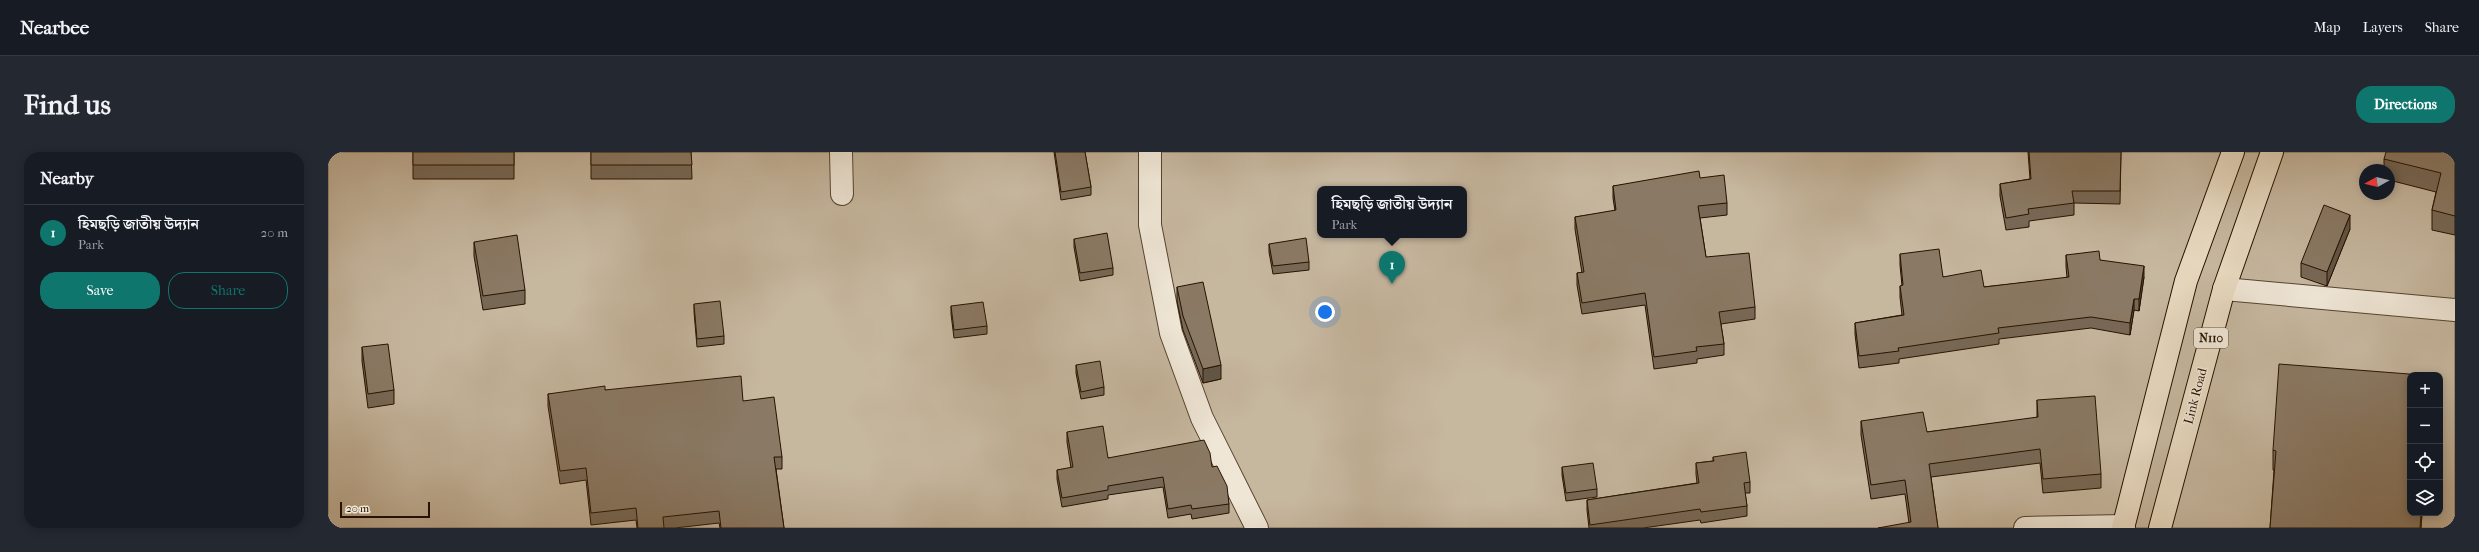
<!DOCTYPE html>
<html lang="en">
<head>
<meta charset="utf-8">
<style>
	:root { --surface:#171b24; --page:#242831; --text:#f1f3f6; --muted:#9ea1a6; --line:#363941; --accent:#0f766e }
	body { margin:0; font-family:"IM FELL French Canon","Noto Serif Bengali",serif; background:var(--page); color:var(--text) }
	.controls { position:absolute; right:12px; bottom:12px; display:grid; overflow:hidden; border-radius:8px; box-shadow:0 2px 10px #0003 }
	.controls button { width:36px; height:36px; display:grid; place-items:center; padding:0; border:0; border-bottom:1px solid var(--line); background:var(--surface); color:var(--text); font:20px sans-serif }
	.compass { position:absolute; left:2031px; top:12px; width:36px; height:36px; border-radius:50%; background:var(--surface); box-shadow:0 2px 10px #0003; rotate:262deg }
	.scale { position:absolute; left:12px; bottom:10px; width:90px; box-sizing:border-box; padding-left:4px; border:2px solid #261200; border-top:0; font-size:11px; line-height:14px; white-space:nowrap; color:#261200; -webkit-text-stroke:3px #efe6d6; paint-order:stroke }
	.you { position:absolute; left:997px; top:160px; width:14px; height:14px; margin:-10px; border:3px solid #fff; border-radius:50%; background:#1a73e8; box-shadow:0 0 0 6px #1a73e833 }
	.badge { display:grid; place-items:center; width:26px; height:26px; border-radius:50%; background:var(--accent); color:#fff; font-size:13px; font-weight:700 }
	.pin { position:absolute; translate:-50% -33px; filter:drop-shadow(0 1px 2px #0008) }
	.pin::after { content:''; position:absolute; top:21px; width:14px; height:12px; background:inherit; clip-path:polygon(0 0,100% 0,50% 100%) }
	.popup { position:absolute; left:989px; top:34px; width:150px; height:52px; box-sizing:border-box; display:grid; place-content:center; border-radius:8px; background:var(--surface); filter:drop-shadow(0 1px 3px #0005); font-size:13px; white-space:nowrap; color:var(--muted) }
	.popup b { font-size:15px; color:var(--text) }
	.popup::after { content:''; position:absolute; left:50%; top:100%; margin-left:-8px; border:8px solid transparent; border-top-color:var(--surface) }
	.list { margin:0; padding:0; list-style:none }
	h2 { display:flex; justify-content:space-between; align-items:center; height:52px; margin:0; padding:0 16px; font-size:17px }
	h2 small { font-size:13px; font-weight:400; color:var(--muted) }
	.list li { display:grid; grid-template-columns:26px 1fr auto; gap:12px; align-items:center; box-sizing:border-box; height:56px; padding:0 16px; border-top:1px solid var(--line) }
	.list b { display:block; font-size:15px; white-space:nowrap }
	.list p { margin:0; font-size:13px; white-space:nowrap; color:var(--muted) }
	.list em { font-size:13px; font-style:normal; color:var(--muted) }
	.actions { display:flex; gap:8px; padding:12px 16px }
	.actions a { flex:1; padding:9px 0; border:1px solid var(--accent); border-radius:16px; text-align:center; font-size:14px; color:var(--accent) }
	.actions .main { background:var(--accent); color:#fff }
	.icon { flex:none; width:22px; height:22px; fill:none; stroke:currentColor; stroke-width:2; stroke-linecap:round; stroke-linejoin:round }
	.map { position:relative; flex:none; width:2127px; height:376px; overflow:hidden; border-radius:16px }
	header { display:flex; align-items:center; gap:24px; box-sizing:border-box; height:56px; padding:0 20px; background:var(--surface); border-bottom:1px solid var(--line) }
	header strong { font-size:19px }
	nav { display:flex; gap:22px; margin-inline-start:auto; font-size:14px }
	.intro { display:flex; align-items:center; justify-content:space-between; box-sizing:border-box; height:96px; padding:0 24px }
	h1 { margin:0; font-size:28px }
	.button { padding:10px 18px; border-radius:16px; background:var(--accent); color:#fff; font-size:14px; font-weight:700 }
	main { display:flex; gap:24px; padding:0 24px }
	aside { flex:1; background:var(--surface); border-radius:16px; box-shadow:0 2px 10px #0003 }
	.map>svg:first-child { display:block }
	.green { fill:#c6b79f; stroke:#766450; fill-rule:evenodd }
	.lines { fill:none; stroke-linecap:round; stroke-linejoin:round }
	.minor-casing { stroke:#564430; stroke-width:24 }
	.highway-casing { stroke:#261200; stroke-width:24 }
	.minor { stroke:#efe6d6; stroke-width:22 }
	.highway { stroke:#e7d9c0; stroke-width:22 }
	.wall { fill:#776856; stroke:#261200 }
	.shaded-wall { fill:#615546; stroke:#261200 }
	.building { fill:#8a7964; stroke:#261200 }
	.labels { text-anchor:middle; dominant-baseline:central; stroke-width:3; stroke-linejoin:round; paint-order:stroke }
	.shield { fill:#efe6d6; stroke:#625240; stroke-width:1 }
	.shield-label { font-size:12px; font-weight:bold; fill:#261200 }
	.street-label { font-size:13px; fill:#261200; stroke:#efe6d6 }
</style>
</head>
<body>
<header>
<strong>Nearbee</strong>
<nav><a>Map</a><a>Layers</a><a>Share</a></nav>
</header>
<div class="intro"><h1>Find us</h1><a class="button">Directions</a></div>
<main>
<aside>
<h2>Nearby<small></small></h2>
<ul class="list">
<li><span class="badge">1</span><div><b>হিমছড়ি জাতীয় উদ্যান</b><p>Park</p></div><em>20 m</em></li>
</ul>
<div class="actions"><a class="main">Save</a><a>Share</a></div>
</aside>
<div class="map">
<svg width="2127" height="376" viewBox="0 0 2127 376">
	<rect width="100%" height="100%" fill="#e7d9c0"/>
	<filter id="stains"><feTurbulence type="fractalNoise" baseFrequency=".005" numOctaves="4"/><feColorMatrix values="0 0 0 0 .2 0 0 0 0 .09 0 0 0 0 .02 0 0 0 .5 -.17"/></filter>
	<radialGradient id="worn" r=".72"><stop offset=".6" stop-color="#630" stop-opacity="0"/><stop offset="1" stop-color="#630" stop-opacity=".3"/></radialGradient>
	<path class="green" d="M 0,0 L 2127,0 L 2127,376 L 0,376 ZM 2037,18 L 2061,18 L 2061,42 L 2037,42 ZM 992,37 L 1136,37 L 1136,83 L 992,83 ZM 2082,223 L 2112,223 L 2112,361 L 2082,361 Z"/>
	<g class="lines">
		<g class="minor-casing">
			<path id="minor" d="M 513,0 L 514,42
				M 822,0 L 822,73 L 843,181 L 874,266 L 929,376
				M 1896,137 L 2127,158
				M 1697,376 L 1796,374"/>
		</g>
		<g class="highway-casing">
			<path id="highway" d="M 1795,376 L 1858,129 L 1905,0
				M 1832,376 L 1896,137 L 1944,0"/>
		</g>
		<use href="#minor" class="minor"/>
		<use href="#highway" class="highway"/>
	</g>
	<path class="wall" d="M 85,0 L 186,0 L 186,27 L 85,27 Z
		M 263,0 L 363,0 L 364,27 L 263,27 Z
		M 726,0 L 757,0 L 763,35 L 763,43 L 733,48 Z
		M 1700,0 L 1793,0 L 1792,52 L 1746,51 L 1746,63 L 1701,69 L 1701,75 L 1678,78 L 1672,44 L 1672,32 L 1702,27 Z
		M 2127,0 L 2127,83 L 2104,78 L 2104,58 L 2108,40 L 2061,28 L 2061,18 L 2056,18 L 2056,7 Z
		M 1372,26 L 1399,51 L 1399,63 L 1372,66 L 1378,105 L 1427,155 L 1427,167 L 1393,172 L 1396,192 L 1396,203 L 1369,207 L 1369,211 L 1326,217 L 1317,153 L 1254,162 L 1249,133 L 1249,121 L 1254,121 L 1247,77 L 1247,65 L 1287,59 L 1285,46 L 1285,34 Z
		M 2022,77 L 1999,134 L 1973,125 L 1973,111 Z
		M 746,87 L 785,116 L 785,123 L 752,129 L 746,95 Z
		M 146,90 L 197,138 L 197,152 L 155,158 L 146,104 Z
		M 941,92 L 981,110 L 981,118 L 945,122 L 941,100 Z
		M 1572,102 L 1615,125 L 1656,135 L 1739,126 L 1738,114 L 1738,103 L 1772,108 L 1816,125 L 1811,159 L 1806,158 L 1802,183 L 1763,176 L 1671,187 L 1671,192 L 1571,207 L 1571,211 L 1531,216 L 1527,182 L 1527,171 L 1574,163 L 1572,145 L 1572,134 L 1574,134 L 1572,113 Z
		M 849,135 L 893,227 L 875,231 L 855,178 L 849,149 Z
		M 366,152 L 396,184 L 396,192 L 369,195 L 366,160 Z
		M 623,154 L 659,174 L 659,182 L 626,186 L 623,162 Z
		M 34,195 L 66,238 L 66,252 L 40,256 L 34,209 Z
		M 748,213 L 776,235 L 776,243 L 753,247 L 748,221 Z
		M 2094,223 L 2094,361 L 2093,376 L 1942,376 L 1946,318 L 1945,318 L 1945,298 Z
		M 277,238 L 415,249 L 454,305 L 454,317 L 448,317 L 456,376 L 392,376 L 391,371 L 347,376 L 309,376 L 308,368 L 263,373 L 258,328 L 232,332 L 220,254 L 220,242 Z
		M 1709,248 L 1773,322 L 1773,336 L 1715,341 L 1712,311 L 1603,325 L 1610,376 L 1581,371 L 1577,342 L 1543,347 L 1533,283 L 1533,269 L 1599,280 L 1709,266 Z
		M 739,280 L 780,306 L 884,315 L 901,352 L 901,361 L 864,367 L 863,362 L 840,366 L 835,335 L 780,343 L 780,347 L 734,355 L 729,327 L 729,318 L 743,316 L 739,290 Z
		M 1385,305 L 1422,330 L 1422,341 L 1417,341 L 1419,354 L 1419,364 L 1373,371 L 1372,368 L 1315,376 L 1261,376 L 1259,358 L 1259,348 L 1369,331 L 1368,322 L 1368,311 L 1385,309 Z
		M 1234,315 L 1269,337 L 1269,345 L 1238,349 L 1234,323 Z"/>
	<path class="shaded-wall" d="M 2022,63 L 2022,77 L 1999,134 L 1999,120 Z
		M 1816,114 L 1816,125 L 1811,159 L 1811,147 Z
		M 1806,147 L 1806,158 L 1802,183 L 1802,171 Z
		M 893,213 L 893,227 L 875,231 L 875,217 Z
		M 2093,361 L 2094,361 L 2093,376 L 2092,376 Z"/>
	<path class="building" d="M 85,0 L 186,0 L 186,13 L 85,13 Z
		M 263,0 L 363,0 L 364,13 L 263,13 Z
		M 727,0 L 757,0 L 763,35 L 733,40 Z
		M 1701,0 L 1793,0 L 1792,39 L 1744,39 L 1746,51 L 1700,57 L 1701,62 L 1678,66 L 1672,32 L 1703,27 Z
		M 2058,0 L 2127,0 L 2127,64 L 2104,58 L 2113,21 L 2056,7 Z
		M 1371,19 L 1372,26 L 1396,23 L 1399,51 L 1370,54 L 1378,105 L 1421,101 L 1427,155 L 1391,160 L 1396,192 L 1368,195 L 1369,199 L 1326,205 L 1317,141 L 1254,151 L 1249,121 L 1256,120 L 1247,65 L 1288,58 L 1285,34 Z
		M 1996,53 L 2022,63 L 1999,120 L 1973,111 Z
		M 779,81 L 785,116 L 752,121 L 746,87 Z
		M 189,83 L 197,138 L 155,144 L 146,90 Z
		M 978,86 L 981,110 L 945,114 L 941,92 Z
		M 1611,97 L 1615,125 L 1653,118 L 1656,135 L 1741,125 L 1738,103 L 1771,99 L 1772,108 L 1816,114 L 1811,147 L 1806,147 L 1802,171 L 1763,165 L 1670,176 L 1671,181 L 1570,196 L 1571,199 L 1531,204 L 1527,171 L 1576,163 L 1572,134 L 1575,133 L 1572,102 Z
		M 875,130 L 893,213 L 875,217 L 855,164 L 849,135 Z
		M 392,149 L 396,184 L 369,187 L 366,152 Z
		M 655,150 L 659,174 L 626,178 L 623,154 Z
		M 60,192 L 66,238 L 40,242 L 34,195 Z
		M 772,209 L 776,235 L 753,240 L 748,213 Z
		M 1951,212 L 2094,223 L 2082,223 L 2082,361 L 2093,361 L 2092,376 L 1942,376 L 1948,299 L 1945,298 Z
		M 413,224 L 415,249 L 446,245 L 454,305 L 446,305 L 456,376 L 393,376 L 391,359 L 335,365 L 336,376 L 310,376 L 308,356 L 263,361 L 258,316 L 232,319 L 220,242 L 277,234 L 277,238 Z
		M 1767,244 L 1773,322 L 1715,327 L 1712,297 L 1601,312 L 1610,376 L 1550,376 L 1583,370 L 1577,328 L 1543,333 L 1533,269 L 1595,260 L 1599,280 L 1710,265 L 1709,248 Z
		M 775,274 L 780,306 L 876,288 L 882,301 L 884,315 L 889,314 L 899,334 L 901,352 L 864,357 L 863,353 L 840,357 L 835,325 L 780,334 L 780,338 L 734,346 L 729,318 L 745,315 L 739,280 Z
		M 1418,300 L 1422,330 L 1416,331 L 1419,354 L 1373,360 L 1372,357 L 1262,373 L 1259,348 L 1371,331 L 1368,311 L 1386,309 L 1385,305 Z
		M 1265,311 L 1269,337 L 1238,341 L 1234,315 Z"/>
	<g class="labels">
		<rect class="shield" x="1866" y="176" width="34" height="20" rx="3"/>
		<g class="shield-label">
			<text x="1883" y="186">N110</text>
		</g>
		<g class="street-label">
			<text transform="translate(1867 244) rotate(-75)">Link Road</text>
		</g>
	</g>
	<rect width="100%" height="100%" filter="url(#stains)"/>
	<rect width="100%" height="100%" fill="url(#worn)"/>
</svg>
<div class="controls">
<button>+</button>
<button>−</button>
<button><svg class="icon" aria-label="locate" viewBox="0 0 24 24"><circle cx="12" cy="12" r="6"/><path d="M12 2v4M12 18v4M2 12h4M18 12h4"/></svg></button>
<button><svg class="icon" aria-label="layers" viewBox="0 0 24 24"><path d="M12 4l9 5-9 5-9-5zM3 14l9 5 9-5"/></svg></button>
</div>
<svg class="compass" viewBox="-18 -18 36 36"><path d="M0-13l5 13h-10z" fill="#e53935"/><path d="M0 13l5-13h-10z" fill="#9ea1a6"/></svg>
<div class="scale">20 m</div>
<div class="you"></div>
<div class="pin badge" style="left:1064px;top:132px">1</div>
<div class="popup"><b>হিমছড়ি জাতীয় উদ্যান</b>Park</div>
</div>
</main>
</body>
</html>
